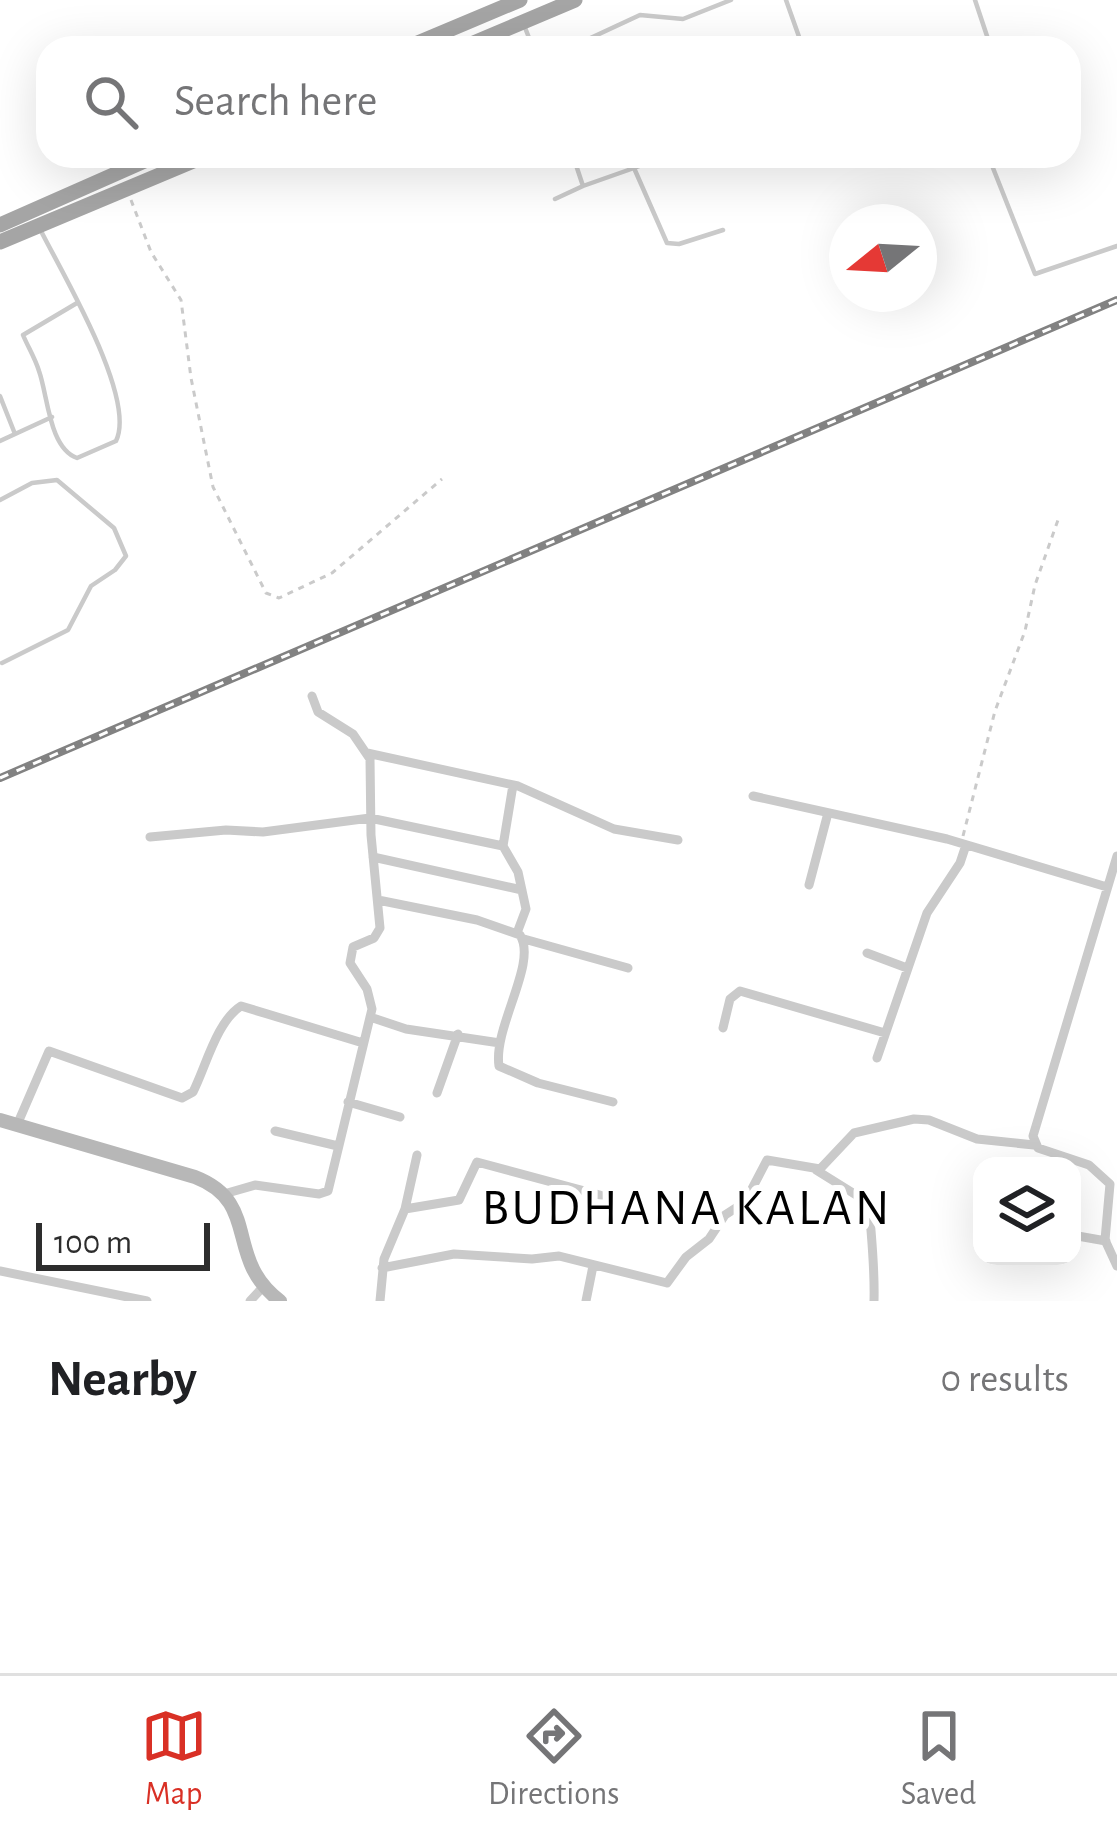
<!DOCTYPE html>
<html lang="en">
<head>
<meta charset="utf-8">
<style>
	:root { --surface:#fff; --page:#f2f2f2; --text:#202124; --muted:#757577; --line:#e0e0e0; --accent:#d93025 }
	body { margin:0; font-family:"Alegreya Sans",sans-serif; background:var(--page); color:var(--text) }
	.controls { position:absolute; right:36px; bottom:36px; display:grid; overflow:hidden; border-radius:24px; box-shadow:0 12px 48px #0002 }
	.controls button { width:108px; height:108px; display:grid; place-items:center; padding:0; border:0; border-bottom:3px solid var(--line); background:var(--surface); color:var(--text); font:60px sans-serif }
	.compass { position:absolute; left:829px; top:204px; width:108px; height:108px; border-radius:50%; background:var(--surface); box-shadow:0 12px 48px #0002; rotate:252deg }
	.scale { position:absolute; left:36px; bottom:30px; width:174px; box-sizing:border-box; padding-left:12px; border:6px solid #2d2d2d; border-top:0; font-size:33px; line-height:42px; white-space:nowrap; color:#2d2d2d; -webkit-text-stroke:9px #fff; paint-order:stroke }
	.list { margin:0; padding:0; list-style:none }
	h2 { display:flex; justify-content:space-between; align-items:center; height:156px; margin:0; padding:0 48px; font-size:51px }
	h2 small { font-size:39px; font-weight:400; color:var(--muted) }
	.icon { flex:none; width:66px; height:66px; fill:none; stroke:currentColor; stroke-width:2; stroke-linecap:round; stroke-linejoin:round }
	.map { position:relative; flex:none; width:1117px; height:1301px; overflow:hidden }
	.search { position:absolute; background:var(--surface); box-shadow:0 12px 48px #0002; left:36px; right:36px; top:36px; height:132px; display:flex; align-items:center; gap:30px; box-sizing:border-box; padding:0 42px; border-radius:36px; color:var(--muted); font-size:45px }
	.sheet { height:372px; background:var(--surface) }
	nav { display:flex; justify-content:space-around; align-items:center; box-sizing:border-box; height:168px; border-top:3px solid var(--line); background:var(--surface); font-size:33px; color:var(--muted) }
	nav a { display:grid; justify-items:center; gap:6px }
	nav .on { color:var(--accent) }
	.map>svg:first-child { display:block }
	.lines { fill:none; stroke-linecap:round; stroke-linejoin:round }
	.path { stroke:#cacaca; stroke-width:3; stroke-dasharray:6 6; stroke-linecap:butt }
	.lane { stroke:#cacaca; stroke-width:4.5 }
	.street { stroke:#cacaca; stroke-width:9 }
	.secondary { stroke:#b7b7b7; stroke-width:14 }
	.primary { stroke:#a5a5a5; stroke-width:15 }
	.rail-casing { stroke:#828282; stroke-width:8 }
	.rail { stroke:#fff; stroke-width:3; stroke-dasharray:9; stroke-linecap:butt }
	.labels { text-anchor:middle; dominant-baseline:central; stroke-width:12; stroke-linejoin:round; paint-order:stroke }
	.quarter-label { font-size:51px; letter-spacing:3px; fill:#000; stroke:#fff }
</style>
</head>
<body>
<div class="map">
<svg width="1117" height="1301" viewBox="0 0 1117 1301">
	<rect width="100%" height="100%" fill="#fff"/>
	<g class="lines">
		<path class="path" d="M 131,200 L 151,252 L 181,300 L 191,378 L 213,487 L 266,593 L 279,598 L 332,573 L 442,479
			M 963,836 L 995,711 L 1025,631 L 1035,585 L 1058,520"/>
		<path class="lane" d="M 786,0 L 803,48
			M 975,0 L 991,48
			M 524,25 L 533,48
			M 569,48 L 640,15 L 683,19 L 731,0
			M 992,156 L 993,168 L 1035,274 L 1117,246
			M 634,168 L 667,243 L 679,244 L 723,230
			M 583,186 L 668,156
			M 555,199 L 583,186 L 573,156
			M 41,231 C 62,273 137,398 116,441 L 77,458 C 49,448 48,396 39,371 C 35,358 28,347 23,335 L 77,303
			M 0,396 L 15,434
			M 0,441 L 52,417
			M 0,500 L 32,483 L 57,480 L 114,528 L 126,556 L 115,570 L 91,586 L 68,630 L 2,663"/>
		<path class="street" d="M 367,753 L 518,786 L 614,829 L 678,840
			M 513,785 L 503,846 L 518,872 L 526,909 L 517,933
			M 753,796 L 947,839 L 1107,887
			M 150,837 L 226,830 L 263,832 L 370,818 L 503,846
			M 1117,856 L 1033,1136 L 1038,1148 L 1089,1165 L 1110,1184 L 1105,1240 L 1117,1266
			M 373,857 L 522,890
			M 809,885 L 828,813
			M 378,900 L 477,920 L 520,935 C 538,963 493,1027 499,1066 L 538,1083 L 613,1102
			M 524,939 L 628,968
			M 867,953 L 907,968
			M 370,1017 L 406,1029 L 500,1043
			M 723,1028 L 730,999 L 740,991 L 885,1033
			M 877,1058 L 927,913 L 960,863 L 966,845
			M 437,1093 L 458,1034
			M 348,1102 L 400,1117
			M 17,1125 L 49,1051 L 182,1098 L 193,1092 C 206,1066 217,1021 241,1006 L 363,1043
			M 275,1131 L 338,1146
			M 816,1170 L 869,1203 C 871,1237 875,1265 874,1301
			M 224,1194 L 255,1185 L 319,1194 L 328,1191 L 372,1009 L 367,989 L 350,963 L 353,947 L 374,938 L 380,928 L 371,835 L 370,759 L 353,734 L 318,712 L 312,696
			M 405,1209 L 417,1155
			M 1072,1235 L 1106,1241
			M 382,1268 L 454,1254 L 532,1259 L 559,1256 L 667,1283 L 686,1257 L 709,1239 L 725,1215 L 745,1202 L 767,1160 L 820,1169 L 854,1133 L 914,1119 L 929,1120 L 977,1139 L 1034,1145
			M 0,1271 L 147,1301
			M 250,1301 L 263,1287
			M 380,1301 L 384,1259 L 405,1209 L 459,1200 L 477,1162 L 607,1197
			M 586,1301 L 593,1266"/>
		<path class="secondary" d="M 0,1120 L 195,1177 C 262,1203 223,1258 280,1301"/>
		<path class="primary" d="M 406,48 L 520,0
			M 462,48 L 575,0
			M 0,225 L 156,156
			M 0,242 L 205,156"/>
		<g class="rail-casing">
			<path id="rail" d="M 0,778 L 1117,300"/>
		</g>
		<use href="#rail" class="rail"/>
	</g>
	<g class="labels">
		<g class="quarter-label">
			<text x="687" y="1208">BUDHANA KALAN</text>
		</g>
	</g>
</svg>
<div class="controls">
<button><svg class="icon" aria-label="layers" viewBox="0 0 24 24"><path d="M12 4l9 5-9 5-9-5zM3 14l9 5 9-5"/></svg></button>
</div>
<svg class="compass" viewBox="-18 -18 36 36"><path d="M0-13l5 13h-10z" fill="#e53935"/><path d="M0 13l5-13h-10z" fill="#757577"/></svg>
<div class="scale">100 m</div>
<div class="search"><svg class="icon" aria-label="search" viewBox="0 0 24 24"><circle cx="10" cy="10" r="6"/><path d="M15 15l6 6"/></svg>Search here</div>
</div>
<section class="sheet">
<h2>Nearby<small>0 results</small></h2>
<ul class="list">
</ul>
</section>
<nav>
<a class="on"><svg class="icon" aria-label="map" viewBox="0 0 24 24"><path d="M3 6l6-2 6 2 6-2v14l-6 2-6-2-6 2zM9 4v14M15 6v14"/></svg>Map</a>
<a><svg class="icon" aria-label="directions" viewBox="0 0 24 24"><path d="M12 3l9 9-9 9-9-9zM9 14v-3h6M13 9l2 2-2 2"/></svg>Directions</a>
<a><svg class="icon" aria-label="saved" viewBox="0 0 24 24"><path d="M7 4h10v16l-5-4-5 4z"/></svg>Saved</a>
</nav>
</body>
</html>
